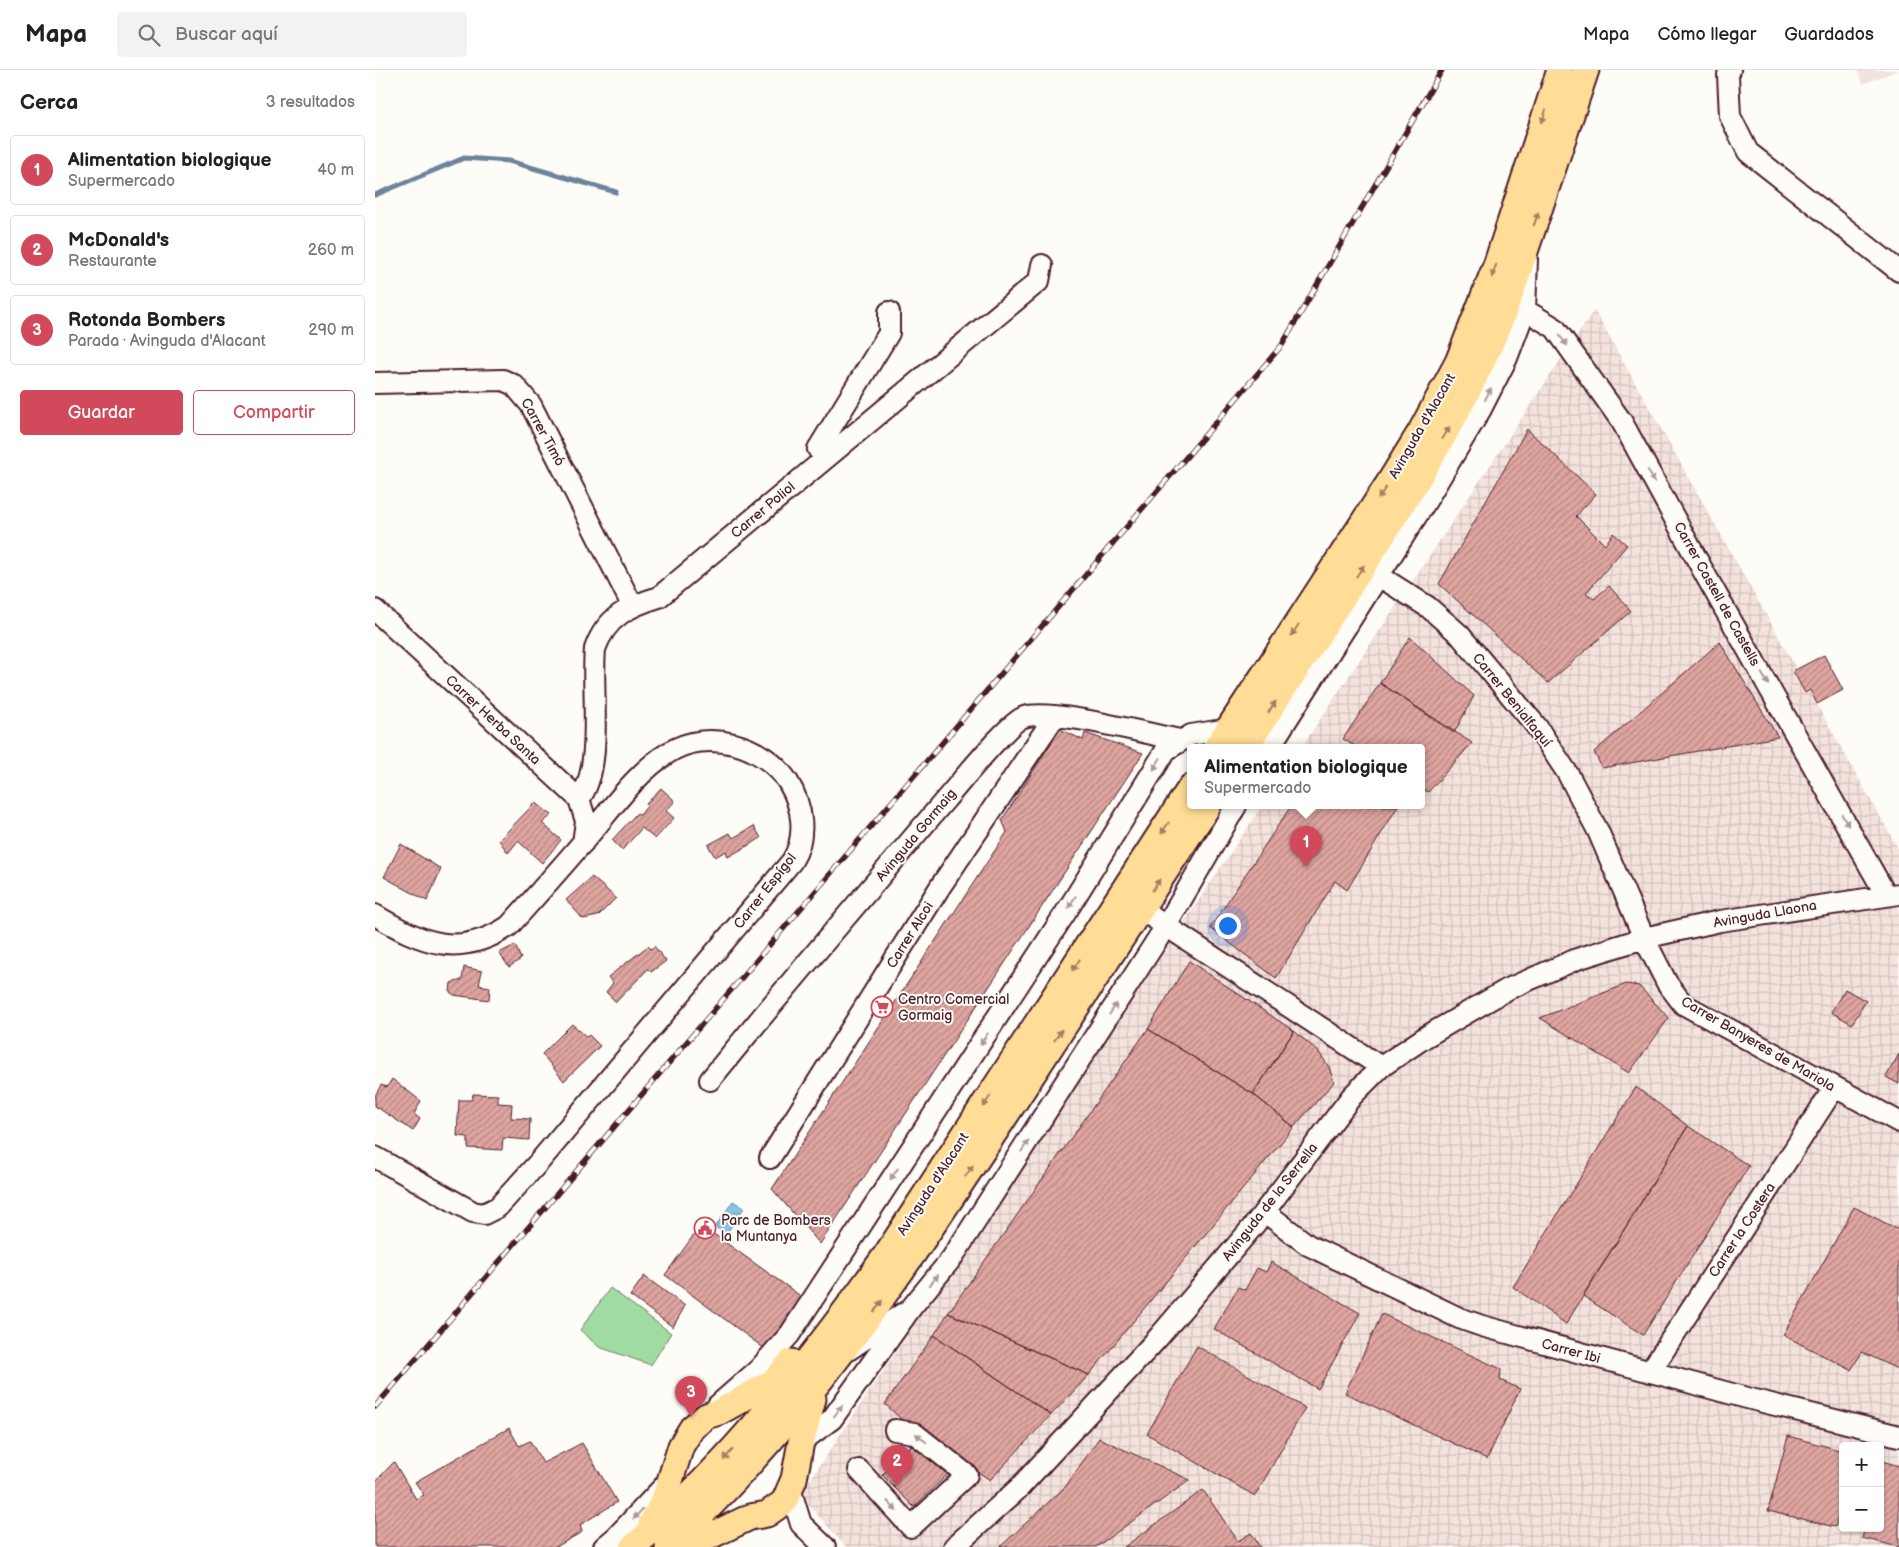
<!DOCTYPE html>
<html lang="es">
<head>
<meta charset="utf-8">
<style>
	:root { --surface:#fff; --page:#f2f2f2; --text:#222; --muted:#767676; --line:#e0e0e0; --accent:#d1495b }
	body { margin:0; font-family:"Balsamiq Sans",sans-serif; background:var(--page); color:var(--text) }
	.controls { position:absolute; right:15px; bottom:15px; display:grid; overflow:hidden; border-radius:5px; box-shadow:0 1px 4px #0004 }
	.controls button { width:45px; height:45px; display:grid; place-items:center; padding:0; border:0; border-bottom:1px solid var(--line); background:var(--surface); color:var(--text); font:25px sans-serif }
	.you { position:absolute; left:852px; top:855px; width:18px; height:18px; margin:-12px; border:4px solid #fff; border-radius:50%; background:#1a73e8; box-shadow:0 0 0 8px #1a73e833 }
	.badge { display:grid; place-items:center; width:32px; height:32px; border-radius:50%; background:var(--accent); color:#fff; font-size:16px; font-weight:700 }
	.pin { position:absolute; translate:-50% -41px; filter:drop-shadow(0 1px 2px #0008) }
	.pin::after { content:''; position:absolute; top:26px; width:18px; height:15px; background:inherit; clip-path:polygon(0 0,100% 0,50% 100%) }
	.popup { position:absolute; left:812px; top:674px; width:238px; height:65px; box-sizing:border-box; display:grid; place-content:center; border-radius:5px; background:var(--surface); filter:drop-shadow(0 1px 4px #0005); font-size:16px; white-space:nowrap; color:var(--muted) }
	.popup b { font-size:19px; color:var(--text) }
	.popup::after { content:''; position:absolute; left:50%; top:100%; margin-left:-10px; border:10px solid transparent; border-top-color:var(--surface) }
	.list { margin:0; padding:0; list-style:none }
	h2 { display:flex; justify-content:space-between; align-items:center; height:65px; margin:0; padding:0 20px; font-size:21px }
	h2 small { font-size:16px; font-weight:400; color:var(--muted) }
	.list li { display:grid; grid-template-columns:32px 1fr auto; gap:15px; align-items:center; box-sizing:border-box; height:70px; margin:0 10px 10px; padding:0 10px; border:1px solid var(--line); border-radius:5px }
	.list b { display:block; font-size:19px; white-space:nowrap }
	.list p { margin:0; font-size:16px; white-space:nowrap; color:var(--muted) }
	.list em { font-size:16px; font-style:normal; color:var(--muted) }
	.actions { display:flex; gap:10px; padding:15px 20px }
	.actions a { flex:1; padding:11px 0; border:1px solid var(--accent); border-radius:5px; text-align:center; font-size:18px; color:var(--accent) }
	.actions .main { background:var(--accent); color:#fff }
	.icon { flex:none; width:28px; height:28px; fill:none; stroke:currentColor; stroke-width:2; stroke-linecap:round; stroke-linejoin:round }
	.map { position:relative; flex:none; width:1524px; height:1477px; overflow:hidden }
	header { display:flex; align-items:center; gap:30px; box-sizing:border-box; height:70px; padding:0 25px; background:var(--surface); border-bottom:1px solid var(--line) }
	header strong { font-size:24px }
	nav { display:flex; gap:28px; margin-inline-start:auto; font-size:18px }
	.search { width:350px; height:45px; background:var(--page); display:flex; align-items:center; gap:12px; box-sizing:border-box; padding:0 18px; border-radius:5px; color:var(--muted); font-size:19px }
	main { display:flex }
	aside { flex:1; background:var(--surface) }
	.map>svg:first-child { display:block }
	.built { fill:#f4e2dd }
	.industrial { fill:url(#industrial-grid); fill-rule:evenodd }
	.grass { fill:#a0dba1; stroke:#757d66 }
	.water { fill:url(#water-ripples); stroke:#6d829b }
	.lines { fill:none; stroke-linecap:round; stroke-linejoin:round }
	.stream { stroke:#6d829b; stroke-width:5 }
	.building { fill:url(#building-hatch); stroke:#4a1f2b }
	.minor-casing { stroke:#4a1f2b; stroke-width:24 }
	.major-casing { stroke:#4a1f2b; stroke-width:29 }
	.minor { stroke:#fdfcf7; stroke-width:20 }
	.major { stroke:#ffdd96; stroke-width:25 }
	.rail-casing { stroke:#4a1f2b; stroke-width:5.5 }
	.rail { stroke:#fdfcf7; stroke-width:4; stroke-dasharray:11; stroke-linecap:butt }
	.oneway { fill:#a47e60 }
	.oneway2 { fill:#ac999b }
	.labels { text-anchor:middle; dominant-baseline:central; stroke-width:4; stroke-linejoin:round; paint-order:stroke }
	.street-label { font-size:14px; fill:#4a1f2b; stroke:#fdfcf7 }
	.poi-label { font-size:14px; fill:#4a1f2b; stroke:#fdfcf7; text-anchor:start }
</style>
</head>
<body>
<header>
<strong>Mapa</strong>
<div class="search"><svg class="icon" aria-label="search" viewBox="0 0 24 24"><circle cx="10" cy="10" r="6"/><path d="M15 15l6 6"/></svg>Buscar aquí</div>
<nav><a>Mapa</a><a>Cómo llegar</a><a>Guardados</a></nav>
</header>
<main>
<aside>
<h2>Cerca<small>3 resultados</small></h2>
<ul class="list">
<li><span class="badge">1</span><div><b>Alimentation biologique</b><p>Supermercado</p></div><em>40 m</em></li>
<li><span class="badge">2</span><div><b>McDonald's</b><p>Restaurante</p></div><em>260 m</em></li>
<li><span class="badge">3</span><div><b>Rotonda Bombers</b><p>Parada · Avinguda d'Alacant</p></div><em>290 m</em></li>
</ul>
<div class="actions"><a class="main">Guardar</a><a>Compartir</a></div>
</aside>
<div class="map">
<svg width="1524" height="1477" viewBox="0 0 1524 1477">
	<defs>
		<pattern id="industrial-grid" width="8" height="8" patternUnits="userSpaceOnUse" patternTransform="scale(1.25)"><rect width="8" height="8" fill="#f4e2dd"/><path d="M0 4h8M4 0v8" fill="none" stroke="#d3c1be"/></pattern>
		<pattern id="water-ripples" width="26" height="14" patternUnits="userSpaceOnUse" patternTransform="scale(1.25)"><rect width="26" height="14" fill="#84c4e5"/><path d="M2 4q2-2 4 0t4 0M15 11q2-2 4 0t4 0" fill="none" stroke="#74a8c5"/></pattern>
		<pattern id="building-hatch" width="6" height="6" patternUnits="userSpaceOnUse" patternTransform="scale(1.25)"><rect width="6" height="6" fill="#dfa5a0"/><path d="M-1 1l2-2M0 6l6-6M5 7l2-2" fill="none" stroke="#b78683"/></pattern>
	</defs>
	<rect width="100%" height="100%" fill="#fdfcf7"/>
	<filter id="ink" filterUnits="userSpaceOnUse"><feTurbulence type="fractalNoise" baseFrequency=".02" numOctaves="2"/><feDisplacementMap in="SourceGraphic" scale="10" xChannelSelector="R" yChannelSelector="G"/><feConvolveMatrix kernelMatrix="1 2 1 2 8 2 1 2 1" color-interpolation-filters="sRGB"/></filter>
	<g filter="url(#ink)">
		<path class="built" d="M 1482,0 L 1524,0 L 1488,14 Z"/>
		<path class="industrial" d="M 1219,240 L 1524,780 L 1524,1477 L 471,1477 L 425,1425 L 887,736 L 1046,736 L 1046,678 L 926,678 ZM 1468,1376 L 1505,1376 L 1505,1458 L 1468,1458 Z"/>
		<path class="grass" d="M 235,1218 L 296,1263 L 276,1295 L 224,1277 L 205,1260 Z"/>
		<path class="water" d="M 358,1131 L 369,1138 L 351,1164 L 340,1157 Z"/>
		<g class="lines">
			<path class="stream" d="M 0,125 L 89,88 L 134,91 L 241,122"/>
		</g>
		<path class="building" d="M 1152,359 L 1221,424 L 1201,446 L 1230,475 L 1238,463 L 1252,475 L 1211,523 L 1219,529 L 1234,516 L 1256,541 L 1173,613 L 1064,514 Z
			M 1035,567 L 1099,626 L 1079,663 L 1005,613 Z
			M 1345,572 L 1403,667 L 1227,698 L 1219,682 Z
			M 1449,585 L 1468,620 L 1442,634 L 1435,620 L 1430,623 L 1418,601 Z
			M 1005,613 L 1097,673 L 1053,722 L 1046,718 L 1046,678 L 983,678 L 968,669 Z
			M 685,659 L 708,670 L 710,663 L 768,683 L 445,1174 L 397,1119 L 632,762 L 627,750 Z
			M 286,718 L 300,731 L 291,741 L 299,748 L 280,769 L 267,758 L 247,780 L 237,770 L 262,743 L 265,745 L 273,735 L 271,734 Z
			M 160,733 L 177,745 L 167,753 L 186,770 L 167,793 L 143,771 L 133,783 L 124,770 Z
			M 916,736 L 1023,736 L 972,820 L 960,811 L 901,908 L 835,858 Z
			M 379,756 L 386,768 L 353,787 L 351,781 L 340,787 L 333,775 L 355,763 L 358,768 Z
			M 26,774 L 66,799 L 52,831 L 9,807 Z
			M 217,807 L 241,828 L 223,846 L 208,849 L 191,830 Z
			M 140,875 L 146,889 L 134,897 L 124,883 Z
			M 273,876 L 276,879 L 279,876 L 291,891 L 276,902 L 273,899 L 241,932 L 231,922 L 238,913 L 233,907 Z
			M 814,891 L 919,961 L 878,1024 L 773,959 Z
			M 89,897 L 107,901 L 104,915 L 115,917 L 114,930 L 79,925 L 75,922 L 76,913 L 87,910 Z
			M 1251,914 L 1264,916 L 1294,948 L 1254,1003 L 1165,948 Z
			M 1470,919 L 1491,931 L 1477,954 L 1456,942 Z
			M 197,954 L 212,967 L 214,965 L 225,976 L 189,1011 L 167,984 Z
			M 773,959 L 878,1024 L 919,1057 L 714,1305 L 573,1243 Z
			M 919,961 L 943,981 L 954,997 L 959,1012 L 919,1057 L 878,1024 Z
			M 1524,984 L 1524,1014 L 1511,1007 Z
			M 17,1009 L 46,1031 L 39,1044 L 45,1049 L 38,1061 L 0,1036 L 0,1026 L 6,1015 L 12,1017 Z
			M 1261,1017 L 1313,1056 L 1191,1254 L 1138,1217 Z
			M 98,1024 L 123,1025 L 123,1033 L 137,1034 L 136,1048 L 155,1049 L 154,1070 L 128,1068 L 127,1080 L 93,1078 L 93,1067 L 82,1066 L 84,1030 L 97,1030 Z
			M 1313,1056 L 1374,1096 L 1268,1265 L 1208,1226 Z
			M 1479,1137 L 1524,1160 L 1524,1300 L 1487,1282 L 1476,1300 L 1408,1265 Z
			M 326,1155 L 427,1227 L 390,1279 L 290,1205 Z
			M 896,1192 L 985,1243 L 943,1319 L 839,1259 L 863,1217 L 870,1220 L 882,1198 L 891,1202 Z
			M 269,1206 L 310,1236 L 298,1257 L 255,1226 Z
			M 573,1243 L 714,1305 L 676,1345 L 559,1265 Z
			M 1007,1244 L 1126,1299 L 1125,1310 L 1145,1319 L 1112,1389 L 970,1323 Z
			M 559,1265 L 676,1345 L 615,1410 L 526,1349 L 510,1334 Z
			M 822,1276 L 930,1338 L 880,1426 L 772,1364 Z
			M 134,1358 L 144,1376 L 155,1371 L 168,1393 L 207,1373 L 242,1432 L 205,1455 L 207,1462 L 181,1477 L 0,1477 L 0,1412 L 19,1392 L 41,1429 L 49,1425 L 40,1412 Z
			M 1413,1366 L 1468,1381 L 1468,1430 L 1460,1457 L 1393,1441 Z
			M 724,1368 L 815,1410 L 721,1477 L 625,1477 L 691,1416 Z
			M 543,1369 L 575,1402 L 539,1437 L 507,1405 Z
			M 1507,1391 L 1524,1396 L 1524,1477 L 1487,1468 L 1490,1458 L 1505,1458 L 1505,1399 Z
			M 828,1420 L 863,1471 L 876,1463 L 885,1477 L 749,1477 Z"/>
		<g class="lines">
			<g class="minor-casing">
				<path id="minor" d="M 1355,0 L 1353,5 L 1355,46 L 1373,82 L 1524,201
					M 1150,240 L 1180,258 L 1247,352 L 1331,506 L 1511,825
					M 0,313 L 128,310 L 139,315 L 156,335 L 257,535
					M 450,388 L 443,379 L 514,263 L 514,242
					M 1004,506 L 1053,537 L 1084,564 L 1162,657 L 1193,704 L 1223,761 L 1269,868 L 1292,913 L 1308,934 L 1524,1052
					M 0,540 L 204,729 L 211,751 L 208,773
					M 894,678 L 1048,436 L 1106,339 L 1132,288 L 1150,240 L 1152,190
					M 204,729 C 229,699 216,620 220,579 C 231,547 254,536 284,527 L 664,211 L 667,195
					M 765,839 L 1006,997
					M 0,845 C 47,873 84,889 134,856 C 161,826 188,796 214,765 C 238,737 262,702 293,683 C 332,658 389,674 413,712 C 428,736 432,767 417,791 L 164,1092 L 123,1137 L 109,1144 L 98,1142 L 0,1087
					M 335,1010 C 412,915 492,822 571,729 C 584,714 635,651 649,647 C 676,638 772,664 805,670
					M 395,1088 L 565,817 L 680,646
					M 890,1142 L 933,1175 L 1084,1248 L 1107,1256 L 1372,1328 L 1524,1366
					M 472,1281 L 527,1244
					M 1275,1302 L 1459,1018
					M 343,1335 L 384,1299 L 415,1264 L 693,839 L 791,680 L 816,665 L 854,659
					M 426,1372 L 457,1349 L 536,1238 L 577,1188 L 791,856 L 861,736
					M 484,1400 L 536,1457 L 592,1405 L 539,1363 L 520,1360
					M 415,1418 L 426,1454 L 450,1477
					M 229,1477 L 241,1467 L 290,1415
					M 579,1477 L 643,1419 L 782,1269 L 880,1154 L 977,1026 L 1006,997 L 1052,966 L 1133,919 L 1202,889 L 1269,868 L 1345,851 L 1524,824"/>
			</g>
			<g class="major-casing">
				<path id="major" d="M 841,678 L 1012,416 L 1046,361 L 1083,292 L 1122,193 L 1185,0
					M 870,678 C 911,616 951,552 992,490 C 1047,404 1101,319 1136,223 L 1211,0
					M 276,1454 L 289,1430 L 306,1376 L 317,1358 L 331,1346 L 344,1342 L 398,1312 L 416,1292
					M 258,1477 C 357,1392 436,1290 511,1185 L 816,717
					M 293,1477 C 425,1354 525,1207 623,1057 C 693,950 763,843 833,736
					M 312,1477 L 375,1447 L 392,1444 L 409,1432 L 419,1409 L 426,1372 L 438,1329"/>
			</g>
			<use href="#minor" class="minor"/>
			<use href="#major" class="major"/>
			<g class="rail-casing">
				<path id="rail" d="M 0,1337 L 907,275 L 1067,0"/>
			</g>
			<use href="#rail" class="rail"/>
		</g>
		<defs><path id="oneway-solid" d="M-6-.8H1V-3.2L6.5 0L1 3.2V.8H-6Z" transform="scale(1.25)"/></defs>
		<g class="oneway">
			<use href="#oneway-solid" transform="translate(1169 46) rotate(107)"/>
			<use href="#oneway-solid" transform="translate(1161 149) rotate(-71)"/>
			<use href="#oneway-solid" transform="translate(1119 201) rotate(109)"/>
			<use href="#oneway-solid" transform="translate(1071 363) rotate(-59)"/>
			<use href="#oneway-solid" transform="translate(1007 423) rotate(123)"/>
			<use href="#oneway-solid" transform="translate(985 501) rotate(-57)"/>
			<use href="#oneway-solid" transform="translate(920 560) rotate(123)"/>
			<use href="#oneway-solid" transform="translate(897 637) rotate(-57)"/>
			<use href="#oneway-solid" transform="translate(790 758) rotate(123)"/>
			<use href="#oneway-solid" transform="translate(781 815) rotate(-57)"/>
			<use href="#oneway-solid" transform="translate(701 895) rotate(123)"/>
			<use href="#oneway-solid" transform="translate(683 965) rotate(-57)"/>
			<use href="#oneway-solid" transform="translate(612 1031) rotate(123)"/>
			<use href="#oneway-solid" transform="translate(594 1101) rotate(-56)"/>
			<use href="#oneway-solid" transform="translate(503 1236) rotate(-54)"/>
			<use href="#oneway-solid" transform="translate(353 1385) rotate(132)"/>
		</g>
		<g class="oneway2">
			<use href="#oneway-solid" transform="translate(1188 270) rotate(54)"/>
			<use href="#oneway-solid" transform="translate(1113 324) rotate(-63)"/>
			<use href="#oneway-solid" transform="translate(1276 406) rotate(62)"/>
			<use href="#oneway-solid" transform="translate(1390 609) rotate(60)"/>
			<use href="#oneway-solid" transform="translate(782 694) rotate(121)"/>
			<use href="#oneway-solid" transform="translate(1470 750) rotate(60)"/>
			<use href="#oneway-solid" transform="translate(697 832) rotate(122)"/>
			<use href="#oneway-solid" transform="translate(738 939) rotate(-57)"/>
			<use href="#oneway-solid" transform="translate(609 969) rotate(123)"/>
			<use href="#oneway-solid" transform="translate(650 1076) rotate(-57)"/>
			<use href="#oneway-solid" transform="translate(519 1104) rotate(124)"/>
			<use href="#oneway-solid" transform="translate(559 1210) rotate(-51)"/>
			<use href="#oneway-solid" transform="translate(463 1341) rotate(-54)"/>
			<use href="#oneway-solid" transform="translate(546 1368) rotate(-141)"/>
			<use href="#oneway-solid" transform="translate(517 1436) rotate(47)"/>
			<use href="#oneway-solid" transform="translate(263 1444) rotate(133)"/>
		</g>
	</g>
	<defs>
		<g id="supermarket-ring" transform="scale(1.125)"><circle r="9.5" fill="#fdfcf7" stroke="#d1495b" stroke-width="1.5"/><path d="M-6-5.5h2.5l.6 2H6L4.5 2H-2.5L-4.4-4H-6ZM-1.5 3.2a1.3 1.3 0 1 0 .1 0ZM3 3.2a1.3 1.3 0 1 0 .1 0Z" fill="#d1495b"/></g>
		<g id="civic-ring" transform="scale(1.125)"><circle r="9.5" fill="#fdfcf7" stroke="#d1495b" stroke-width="1.5"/><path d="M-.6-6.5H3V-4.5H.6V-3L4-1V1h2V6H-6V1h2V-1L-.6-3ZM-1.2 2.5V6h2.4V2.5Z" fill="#d1495b"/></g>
	</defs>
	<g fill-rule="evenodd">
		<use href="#supermarket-ring" x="507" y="937"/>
		<use href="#civic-ring" x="330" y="1158"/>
	</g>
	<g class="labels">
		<g class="street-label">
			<text transform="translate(1047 356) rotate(-60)">Avinguda d'Alacant</text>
			<text transform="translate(168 362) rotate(61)">Carrer Timó</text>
			<text transform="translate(388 440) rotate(-40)">Carrer Poliol</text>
			<text transform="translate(1342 524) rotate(61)">Carrer Castell de Castells</text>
			<text transform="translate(1137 630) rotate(51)">Carrer Benialfaquí</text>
			<text transform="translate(118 650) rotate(43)">Carrer Herba Santa</text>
			<text transform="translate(541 765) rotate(-50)">Avinguda Gormaig</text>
			<text transform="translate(390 821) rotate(-52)">Carrer Espígol</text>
			<text transform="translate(1390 844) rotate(-10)">Avinguda Llaona</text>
			<text transform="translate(535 865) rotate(-58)">Carrer Alcoi</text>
			<text transform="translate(1383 974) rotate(30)">Carrer Banyeres de Mariola</text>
			<text transform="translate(558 1114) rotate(-57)">Avinguda d'Alacant</text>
			<text transform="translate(895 1132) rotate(-52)">Avinguda de la Serrella</text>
			<text transform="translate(1367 1160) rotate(-57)">Carrer la Costera</text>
			<text transform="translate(1196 1281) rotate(15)">Carrer Ibi</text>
		</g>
		<g class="poi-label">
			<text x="523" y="929">Centro Comercial<tspan x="523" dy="16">Gormaig</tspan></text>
			<text x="346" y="1150">Parc de Bombers<tspan x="346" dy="16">la Muntanya</tspan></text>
		</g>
	</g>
</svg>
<div class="controls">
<button>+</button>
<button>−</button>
</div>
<div class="you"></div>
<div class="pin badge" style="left:931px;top:797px">1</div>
<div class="popup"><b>Alimentation biologique</b>Supermercado</div>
<div class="pin badge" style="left:522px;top:1416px">2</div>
<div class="pin badge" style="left:316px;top:1347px">3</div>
</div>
</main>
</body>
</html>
